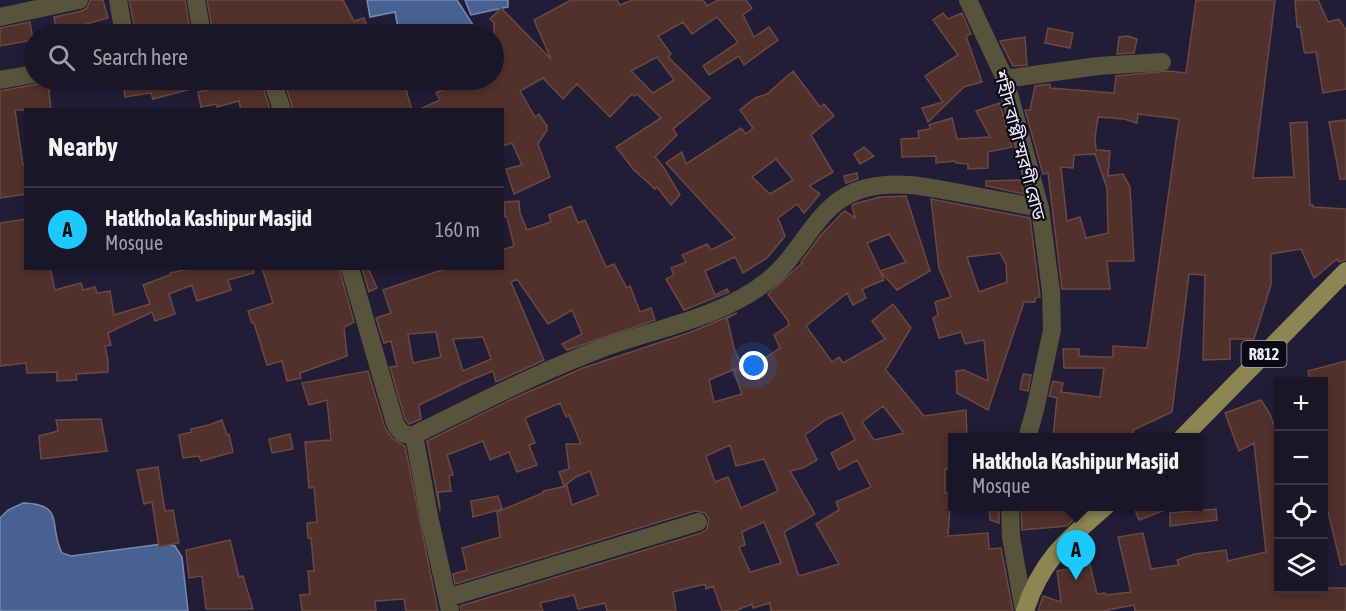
<!DOCTYPE html>
<html lang="en">
<head>
<meta charset="utf-8">
<style>
	:root { --surface:#191628; --page:#221f30; --text:#f1f3f6; --muted:#9f9fa8; --line:#373545; --accent:#1bc9fc }
	body { margin:0; font-family:"Asap Condensed","Noto Sans Bengali",sans-serif; background:var(--page); color:var(--text) }
	.controls { position:absolute; right:18px; bottom:18px; display:grid; overflow:hidden; border-radius:0px; box-shadow:0 3px 9px #0003 }
	.controls button { width:54px; height:54px; display:grid; place-items:center; padding:0; border:0; border-bottom:2px solid var(--line); background:var(--surface); color:var(--text); font:30px sans-serif }
	.you { position:absolute; left:754px; top:366px; width:21px; height:21px; margin:-15px; border:4px solid #fff; border-radius:50%; background:#1a73e8; box-shadow:0 0 0 9px #1a73e833 }
	.badge { display:grid; place-items:center; width:39px; height:39px; border-radius:50%; background:var(--accent); color:#111; font-size:20px; font-weight:700 }
	.pin { position:absolute; translate:-50% -50px; filter:drop-shadow(0 2px 3px #0008) }
	.pin::after { content:''; position:absolute; top:32px; width:21px; height:18px; background:inherit; clip-path:polygon(0 0,100% 0,50% 100%) }
	.popup { position:absolute; left:948px; top:433px; width:255px; height:78px; box-sizing:border-box; display:grid; place-content:center; border-radius:0px; background:var(--surface); filter:drop-shadow(0 2px 4px #0005); font-size:20px; white-space:nowrap; color:var(--muted) }
	.popup b { font-size:22px; color:var(--text) }
	.popup::after { content:''; position:absolute; left:50%; top:100%; margin-left:-12px; border:12px solid transparent; border-top-color:var(--surface) }
	.list { margin:0; padding:0; list-style:none }
	h2 { display:flex; justify-content:space-between; align-items:center; height:78px; margin:0; padding:0 24px; font-size:26px }
	h2 small { font-size:20px; font-weight:400; color:var(--muted) }
	.list li { display:grid; grid-template-columns:39px 1fr auto; gap:18px; align-items:center; box-sizing:border-box; height:84px; padding:0 24px; border-top:2px solid var(--line) }
	.list b { display:block; font-size:22px; white-space:nowrap }
	.list p { margin:0; font-size:20px; white-space:nowrap; color:var(--muted) }
	.list em { font-size:20px; font-style:normal; color:var(--muted) }
	.icon { flex:none; width:33px; height:33px; fill:none; stroke:currentColor; stroke-width:2; stroke-linecap:round; stroke-linejoin:round }
	.map { position:relative; flex:none; width:1346px; height:611px; overflow:hidden }
	.search { position:absolute; background:var(--surface); box-shadow:0 3px 9px #0003; left:24px; top:24px; width:480px; height:66px; display:flex; align-items:center; gap:15px; box-sizing:border-box; padding:0 21px; border-radius:33px; color:var(--muted); font-size:22px }
	.panel { position:absolute; background:var(--surface); box-shadow:0 3px 9px #0003; left:24px; top:108px; width:480px; height:162px; border-radius:0px }
	.map>svg:first-child { display:block }
	.water { fill:#476192; stroke:#788ab2; stroke-width:1.5 }
	.building { fill:#51312b; stroke:#6b4942; stroke-width:1.5; fill-rule:evenodd }
	.lines { fill:none; stroke-linecap:round; stroke-linejoin:round }
	.minor { stroke:#58543c; stroke-width:18 }
	.major { stroke:#8e8652; stroke-width:18 }
	.labels { text-anchor:middle; dominant-baseline:central; stroke-width:4.5; stroke-linejoin:round; paint-order:stroke }
	.shield { fill:#0b0914; stroke:#a8a6b6; stroke-width:1.5 }
	.shield-label { font-size:16px; font-weight:bold; fill:#ebe9fb }
	.street-label { font-size:18px; fill:#ebe9fb; stroke:#0b0914 }
</style>
</head>
<body>
<div class="map">
<svg width="1346" height="611" viewBox="0 0 1346 611">
	<rect width="100%" height="100%" fill="#211d36"/>
	<path class="water" d="M 367,0 L 457,0 L 475,28 L 459,34 L 399,34 L 395,12 L 370,17 Z
		M 465,0 L 508,0 L 508,7 L 471,15 Z
		M 23,503 C 66,504 48,526 62,553 L 71,556 L 162,544 L 175,546 L 182,557 L 188,611 L 0,611 L 0,518 L 8,510 Z"/>
	<path class="building" d="M 90,0 L 103,0 L 108,18 L 75,27 L 77,34 L 57,34 L 54,17 L 82,11 L 87,8 Z
		M 129,0 L 185,0 L 190,30 L 182,34 L 136,34 Z
		M 207,0 L 343,0 L 354,21 L 364,18 L 370,34 L 213,34 Z
		M 571,0 L 617,0 L 620,5 L 632,0 L 703,0 L 707,6 L 718,0 L 746,0 L 752,8 L 743,15 L 754,37 L 769,27 L 778,40 L 744,65 L 739,56 L 709,75 L 703,66 L 738,42 L 717,17 L 692,34 L 683,22 L 658,36 L 671,54 L 668,57 L 710,98 L 673,129 L 677,135 L 655,157 L 664,168 L 680,195 L 671,205 L 657,187 L 655,189 L 634,170 L 616,147 L 661,118 L 637,94 L 634,96 L 632,94 L 610,117 L 577,84 L 563,99 L 543,78 L 520,91 L 535,117 L 539,114 L 547,126 L 547,130 L 538,144 L 550,177 L 514,194 L 506,169 L 522,165 L 512,143 L 502,146 L 502,110 L 418,110 L 440,100 L 436,93 L 456,82 L 458,86 L 470,80 L 494,80 L 494,23 L 490,19 L 501,8 L 551,59 L 534,20 ZM 657,57 L 674,80 L 653,93 L 631,71 Z
		M 1196,0 L 1275,0 L 1253,178 L 1294,177 L 1290,123 L 1307,122 L 1310,205 L 1313,205 L 1313,207 L 1346,209 L 1346,260 L 1339,262 L 1337,259 L 1314,278 L 1301,249 L 1271,254 L 1271,285 L 1254,339 L 1230,339 L 1230,359 L 1203,360 L 1205,275 L 1189,274 L 1172,412 L 1133,430 L 1133,438 L 1053,438 L 1057,398 L 1049,396 L 1053,381 L 1063,383 L 1061,392 L 1100,397 L 1104,368 L 1064,368 L 1063,349 L 1079,349 L 1079,356 L 1105,357 L 1113,357 L 1113,346 L 1147,348 L 1179,119 L 1138,114 L 1137,123 L 1124,119 L 1098,117 L 1095,138 L 1096,150 L 1110,151 L 1108,176 L 1123,174 L 1130,187 L 1134,261 L 1107,261 L 1110,289 L 1062,289 L 1048,173 L 1043,174 L 1025,110 L 1030,110 L 1035,86 L 1050,84 L 1050,88 L 1114,93 L 1116,76 L 1168,71 L 1186,73 ZM 1095,154 L 1107,188 L 1108,233 L 1086,238 L 1080,217 L 1067,221 L 1061,167 L 1073,168 L 1074,155 Z
		M 1295,0 L 1318,0 L 1328,22 L 1339,19 L 1346,30 L 1346,89 L 1323,93 L 1316,52 L 1305,53 L 1304,51 L 1300,26 L 1297,27 Z
		M 943,13 L 948,19 L 962,13 L 971,34 L 966,36 L 982,82 L 964,87 L 928,122 L 922,108 L 943,102 L 925,76 L 958,55 L 933,20 Z
		M 30,22 L 33,40 L 0,46 L 0,28 Z
		M 1048,28 L 1073,33 L 1070,48 L 1045,43 Z
		M 1128,36 L 1137,39 L 1134,53 L 1117,54 L 1119,37 Z
		M 1025,37 L 1027,65 L 1013,66 L 1000,41 Z
		M 793,71 L 820,107 L 824,104 L 834,116 L 811,135 L 833,172 L 809,186 L 820,194 L 804,213 L 797,204 L 778,218 L 785,236 L 767,258 L 743,273 L 735,257 L 705,271 L 715,295 L 727,289 L 729,292 L 684,310 L 666,279 L 674,275 L 671,268 L 686,262 L 682,255 L 707,244 L 711,250 L 735,238 L 666,163 L 682,152 L 686,164 L 741,128 L 746,134 L 753,128 L 740,110 L 755,98 L 767,94 ZM 776,159 L 793,180 L 770,194 L 752,177 Z
		M 123,80 L 210,80 L 210,84 L 153,99 L 151,93 L 125,97 Z
		M 218,80 L 239,80 L 239,84 L 261,80 L 270,110 L 241,110 L 239,101 L 217,107 L 216,104 L 201,107 L 198,92 L 220,87 Z
		M 284,80 L 300,80 L 302,89 L 328,80 L 403,80 L 412,110 L 293,110 Z
		M 48,82 L 51,110 L 15,110 L 23,165 L 26,165 L 26,194 L 0,198 L 0,91 Z
		M 1000,103 L 1012,147 L 988,152 L 988,168 L 968,169 L 968,164 L 956,163 L 955,161 L 936,163 L 936,156 L 902,157 L 901,139 L 919,138 L 918,131 L 931,129 L 929,125 L 952,118 L 957,139 L 990,137 L 976,111 Z
		M 1346,120 L 1346,179 L 1340,179 L 1329,122 Z
		M 864,147 L 874,156 L 860,164 L 854,154 Z
		M 857,173 L 858,179 L 846,183 L 844,176 Z
		M 1021,180 L 1024,194 L 986,186 L 986,181 Z
		M 906,196 L 930,271 L 897,290 L 880,271 L 906,262 L 889,234 L 867,243 L 884,280 L 862,289 L 866,298 L 853,305 L 847,293 L 806,326 L 832,362 L 839,357 L 843,363 L 885,339 L 872,321 L 893,304 L 911,328 L 888,366 L 885,369 L 924,416 L 966,410 L 967,438 L 953,438 L 953,469 L 945,469 L 945,493 L 953,493 L 953,506 L 950,506 L 948,536 L 988,533 L 989,549 L 1001,548 L 1013,611 L 771,611 L 770,603 L 753,608 L 752,604 L 735,611 L 722,611 L 713,586 L 706,589 L 705,584 L 673,592 L 676,611 L 607,611 L 605,603 L 578,609 L 574,595 L 540,603 L 543,611 L 461,611 L 460,606 L 701,533 L 707,529 L 709,519 L 705,513 L 695,511 L 455,584 L 453,574 L 467,570 L 462,548 L 500,537 L 497,512 L 543,493 L 543,491 L 567,486 L 572,505 L 598,495 L 590,471 L 576,477 L 564,486 L 559,472 L 569,469 L 566,444 L 581,444 L 569,415 L 566,417 L 560,403 L 525,418 L 535,443 L 529,445 L 537,465 L 517,472 L 509,452 L 490,460 L 483,441 L 447,455 L 453,475 L 449,476 L 451,491 L 438,492 L 440,511 L 427,441 L 512,399 L 583,368 L 691,332 L 737,313 L 727,318 L 734,348 L 742,366 L 709,380 L 714,402 L 742,394 L 734,371 L 755,365 L 780,348 L 774,335 L 789,325 L 788,323 L 789,322 L 768,294 L 802,263 L 801,262 L 820,236 L 842,213 L 845,211 L 855,218 L 852,206 L 854,204 L 880,197 ZM 883,406 L 904,433 L 874,440 L 862,422 ZM 842,413 L 855,440 L 831,453 L 839,470 L 857,460 L 871,487 L 836,502 L 839,510 L 816,524 L 839,564 L 799,576 L 784,532 L 815,514 L 790,471 L 803,468 L 817,460 L 805,435 L 827,419 ZM 730,445 L 736,466 L 764,459 L 778,491 L 741,508 L 728,477 L 715,482 L 706,456 ZM 764,522 L 781,563 L 750,572 L 739,547 L 745,545 L 742,532 Z
		M 931,199 L 1030,218 L 1040,297 L 1035,298 L 1035,302 L 1024,302 L 988,410 L 957,393 L 956,371 L 964,370 L 988,381 L 984,340 L 965,344 L 961,332 L 939,338 L 933,318 L 938,315 L 935,302 L 951,297 L 939,268 ZM 1000,253 L 1006,264 L 1007,282 L 979,292 L 967,257 Z
		M 519,201 L 520,213 L 527,230 L 551,222 L 549,215 L 571,206 L 578,223 L 585,220 L 606,267 L 614,264 L 627,288 L 630,286 L 640,312 L 651,308 L 655,320 L 567,350 L 562,344 L 582,334 L 572,310 L 548,324 L 517,279 L 511,282 L 544,360 L 496,382 L 493,371 L 473,379 L 419,405 L 421,419 L 409,424 L 405,419 L 390,367 L 397,366 L 391,341 L 384,343 L 376,318 L 391,313 L 383,290 L 448,268 L 502,268 L 502,250 L 514,246 L 507,217 L 505,217 L 504,202 ZM 436,332 L 441,357 L 413,363 L 408,334 ZM 483,337 L 491,359 L 463,371 L 453,339 Z
		M 26,219 L 26,268 L 50,268 L 55,290 L 81,283 L 83,290 L 95,287 L 97,293 L 110,291 L 114,315 L 150,304 L 143,285 L 170,275 L 170,273 L 193,268 L 253,268 L 254,273 L 228,280 L 231,290 L 197,301 L 192,285 L 169,294 L 175,314 L 155,321 L 152,312 L 108,333 L 111,345 L 105,346 L 108,360 L 108,372 L 76,374 L 77,380 L 57,381 L 57,372 L 27,373 L 26,363 L 0,366 L 0,223 Z
		M 262,268 L 339,268 L 354,322 L 344,327 L 347,356 L 300,373 L 301,378 L 287,381 L 282,361 L 267,365 L 254,323 L 252,323 L 248,311 L 273,303 Z
		M 362,268 L 368,268 L 377,288 L 369,292 Z
		M 1346,361 L 1346,564 L 1341,565 L 1323,491 L 1323,381 L 1310,381 L 1308,371 Z
		M 368,371 L 385,428 L 393,439 L 405,446 L 438,611 L 406,611 L 404,599 L 375,601 L 376,611 L 302,611 L 300,595 L 310,594 L 308,571 L 314,571 L 311,538 L 308,538 L 307,523 L 317,522 L 314,487 L 309,488 L 305,442 L 331,440 L 327,400 L 309,405 L 302,383 Z
		M 1023,374 L 1031,375 L 1028,391 L 1020,389 Z
		M 1261,400 L 1270,414 L 1278,436 L 1278,588 L 1346,588 L 1346,611 L 1135,611 L 1134,605 L 1108,610 L 1109,611 L 1038,611 L 1043,596 L 1061,602 L 1057,571 L 1090,565 L 1097,594 L 1105,593 L 1106,595 L 1131,592 L 1118,537 L 1143,533 L 1151,569 L 1179,565 L 1177,560 L 1195,554 L 1226,550 L 1228,561 L 1266,552 L 1254,443 L 1239,451 L 1225,413 Z
		M 101,419 L 107,451 L 41,459 L 39,436 L 58,431 L 56,420 Z
		M 222,420 L 227,435 L 229,434 L 233,452 L 201,461 L 199,456 L 183,458 L 179,435 L 192,432 L 191,429 L 209,425 Z
		M 290,434 L 293,449 L 272,453 L 269,439 Z
		M 158,467 L 165,511 L 173,510 L 179,543 L 159,547 L 152,502 L 144,504 L 137,470 Z
		M 498,496 L 502,509 L 473,517 L 471,501 Z
		M 989,507 L 999,507 L 999,523 L 990,520 Z
		M 1021,507 L 1079,507 L 1078,515 L 1067,526 L 1022,530 Z
		M 1134,507 L 1173,507 L 1139,520 Z
		M 1216,509 L 1217,520 L 1170,526 L 1170,513 Z
		M 230,540 L 239,577 L 243,576 L 253,609 L 206,609 L 202,576 L 189,578 L 186,550 Z"/>
	<g class="lines">
		<path class="minor" d="M 118,0 L 124,34
			M 196,0 L 202,34
			M 968,0 L 1005,79 L 1040,208 L 1051,291 L 1052,330 L 1035,410 L 1027,438
			M 0,17 L 79,0
			M 1005,79 L 1098,66 L 1162,62
			M 0,80 L 34,74
			M 272,80 L 282,110
			M 350,268 L 395,423 C 400,432 403,436 414,435
			M 1010,506 L 1011,537 L 1024,611
			M 447,598 L 698,522
			M 450,611 L 430,521 L 414,435 C 476,405 538,372 603,348 C 657,328 720,318 766,282 C 804,254 816,200 866,188 C 898,180 928,187 960,193 C 987,198 1013,203 1040,208"/>
		<path class="major" d="M 1182,438 L 1346,271
			M 1025,611 C 1041,560 1067,540 1106,506"/>
	</g>
	<g class="labels">
		<rect class="shield" x="1241.5" y="341" width="45" height="26" rx="4.5"/>
		<g class="shield-label">
			<text x="1264" y="354">R812</text>
		</g>
		<g class="street-label">
			<text transform="translate(1020 145) rotate(75)">শহীদ বাপ্পী স্মরণী রোড</text>
		</g>
	</g>
</svg>
<div class="controls">
<button>+</button>
<button>−</button>
<button><svg class="icon" aria-label="locate" viewBox="0 0 24 24"><circle cx="12" cy="12" r="6"/><path d="M12 2v4M12 18v4M2 12h4M18 12h4"/></svg></button>
<button><svg class="icon" aria-label="layers" viewBox="0 0 24 24"><path d="M12 4l9 5-9 5-9-5zM3 14l9 5 9-5"/></svg></button>
</div>
<div class="you"></div>
<div class="pin badge" style="left:1076px;top:580px">A</div>
<div class="popup"><b>Hatkhola Kashipur Masjid</b>Mosque</div>
<div class="search"><svg class="icon" aria-label="search" viewBox="0 0 24 24"><circle cx="10" cy="10" r="6"/><path d="M15 15l6 6"/></svg>Search here</div>
<section class="panel">
<h2>Nearby<small></small></h2>
<ul class="list">
<li><span class="badge">A</span><div><b>Hatkhola Kashipur Masjid</b><p>Mosque</p></div><em>160 m</em></li>
</ul>
</section>
</div>
</body>
</html>
